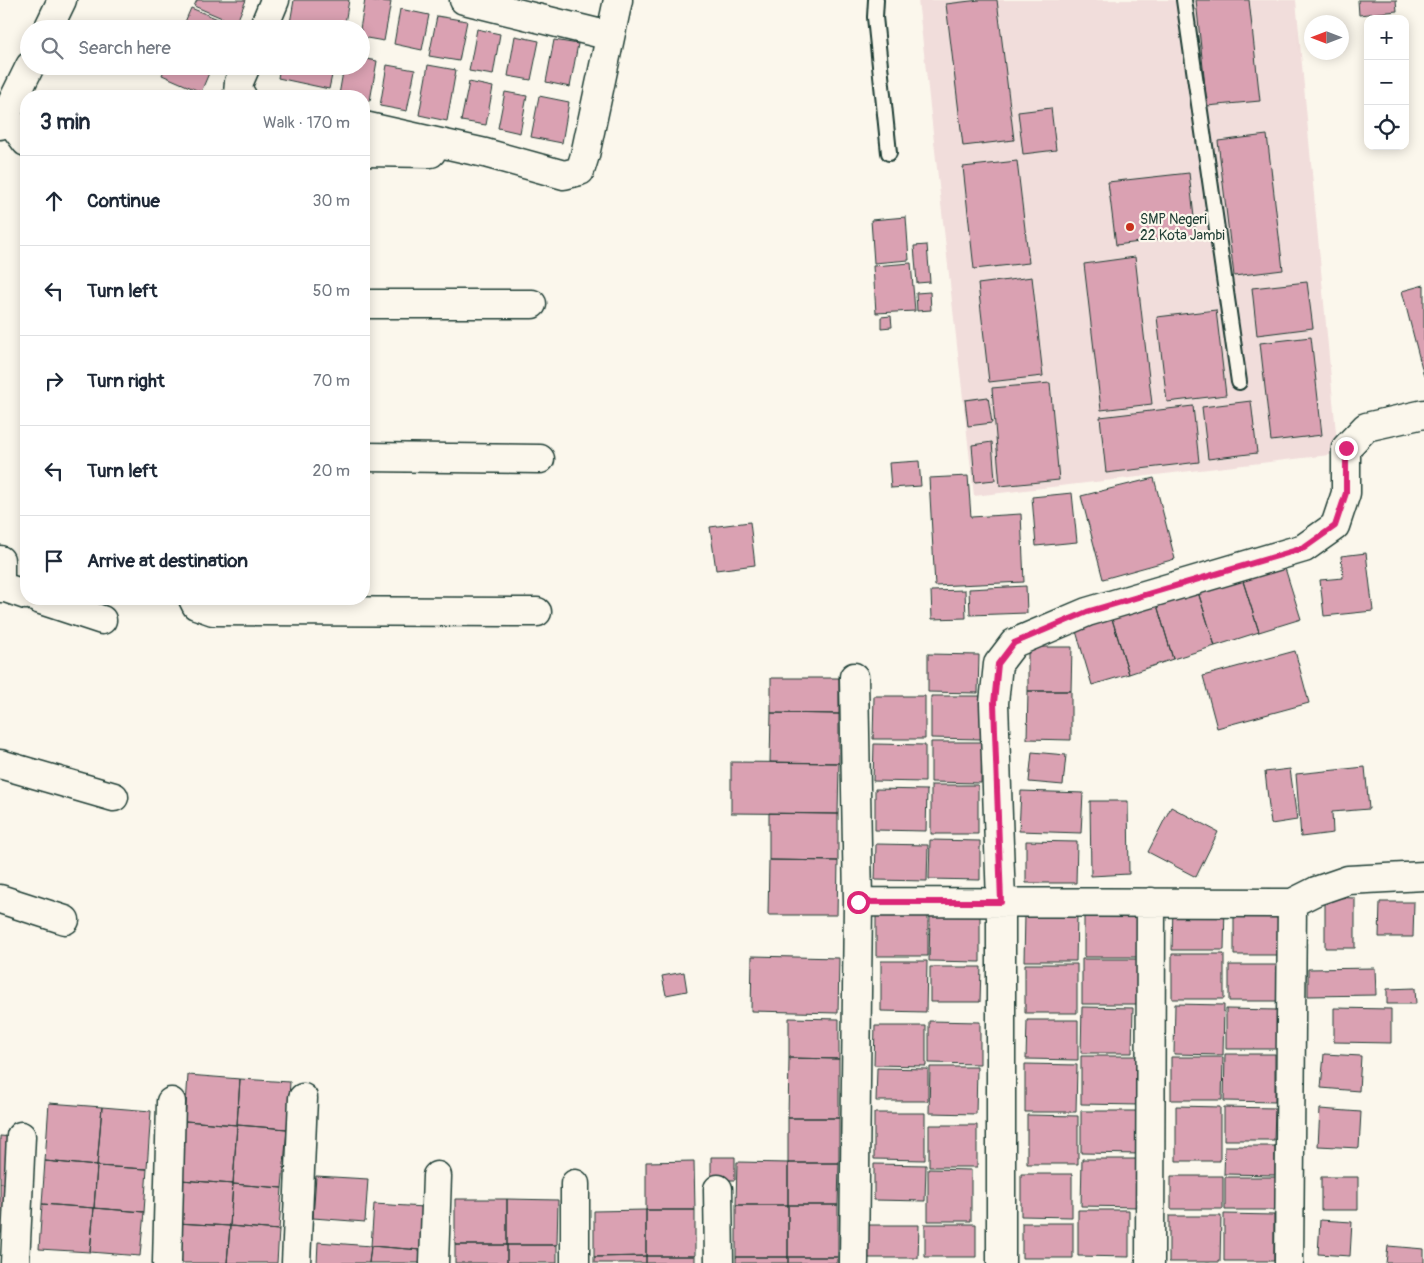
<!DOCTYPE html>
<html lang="en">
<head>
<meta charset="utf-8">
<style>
	:root { --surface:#fff; --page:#f2f2f3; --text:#1f2937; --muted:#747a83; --line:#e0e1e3 }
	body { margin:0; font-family:Pangolin,sans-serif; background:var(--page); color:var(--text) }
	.controls { position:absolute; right:15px; top:15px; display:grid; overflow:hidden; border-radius:10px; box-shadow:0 2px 12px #0003 }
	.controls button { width:45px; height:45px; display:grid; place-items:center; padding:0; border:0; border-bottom:1px solid var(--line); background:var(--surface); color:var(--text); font:25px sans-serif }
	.compass { position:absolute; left:1304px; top:15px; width:45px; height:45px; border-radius:50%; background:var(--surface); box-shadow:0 2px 12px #0003; rotate:270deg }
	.stop { position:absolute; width:15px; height:15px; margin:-11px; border:4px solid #db2777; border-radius:50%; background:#fff }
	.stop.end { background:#db2777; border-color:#fff; box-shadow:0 1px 5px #0008 }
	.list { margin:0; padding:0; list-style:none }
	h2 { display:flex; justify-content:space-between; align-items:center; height:65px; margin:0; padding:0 20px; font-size:21px }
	h2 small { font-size:16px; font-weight:400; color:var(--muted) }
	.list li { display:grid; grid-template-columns:32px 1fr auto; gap:15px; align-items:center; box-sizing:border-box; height:90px; padding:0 20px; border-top:1px solid var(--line) }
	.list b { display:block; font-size:19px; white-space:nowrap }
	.list em { font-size:16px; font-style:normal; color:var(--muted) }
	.icon { flex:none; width:28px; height:28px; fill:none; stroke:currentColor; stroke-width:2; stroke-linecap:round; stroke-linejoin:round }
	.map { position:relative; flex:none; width:1424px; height:1263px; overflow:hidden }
	.search { position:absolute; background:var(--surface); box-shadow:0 2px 12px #0003; left:20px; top:20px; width:350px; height:55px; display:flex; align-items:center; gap:12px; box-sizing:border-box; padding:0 18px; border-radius:28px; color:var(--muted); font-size:19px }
	.panel { position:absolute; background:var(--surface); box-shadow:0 2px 12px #0003; left:20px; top:90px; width:350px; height:515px; border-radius:20px }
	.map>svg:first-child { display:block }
	.built { fill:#f1dddb }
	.building { fill:#daa1b2; stroke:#1f3d34 }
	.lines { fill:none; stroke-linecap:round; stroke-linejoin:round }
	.lane-casing { stroke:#1f3d34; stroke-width:18 }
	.street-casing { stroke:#1f3d34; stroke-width:31 }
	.lane { stroke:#fbf7ec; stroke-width:14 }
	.street { stroke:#fbf7ec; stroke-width:28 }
	.route { stroke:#db2777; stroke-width:6 }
	.poi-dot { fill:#c8321e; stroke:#fbf7ec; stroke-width:2 }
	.labels { text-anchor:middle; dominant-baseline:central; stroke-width:4.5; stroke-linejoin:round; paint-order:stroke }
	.poi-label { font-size:14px; fill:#1f3d34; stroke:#fbf7ec; text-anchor:start }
</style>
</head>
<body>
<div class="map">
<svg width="1424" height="1263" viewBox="0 0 1424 1263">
	<rect width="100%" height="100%" fill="#fbf7ec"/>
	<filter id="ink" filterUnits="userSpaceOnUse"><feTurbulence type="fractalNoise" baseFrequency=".02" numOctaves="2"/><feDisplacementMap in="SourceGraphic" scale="10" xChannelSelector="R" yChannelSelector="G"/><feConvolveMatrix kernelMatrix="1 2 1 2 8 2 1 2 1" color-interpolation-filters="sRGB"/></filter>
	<g filter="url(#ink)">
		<path class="built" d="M 918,0 L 1296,0 L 1338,454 L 974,496 Z"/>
		<path class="building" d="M 197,0 L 246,0 L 236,24 L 194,6 Z
			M 294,0 L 349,0 L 344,29 L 322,29 L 290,23 Z
			M 365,0 L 391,2 L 384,41 L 361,37 L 361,29 L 360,29 Z
			M 979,0 L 997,0 L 1014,140 L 963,146 L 946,4 Z
			M 1196,0 L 1249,0 L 1260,101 L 1207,106 Z
			M 1358,0 L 1396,0 L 1397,11 L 1359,15 Z
			M 191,8 L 230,24 L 228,29 L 182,29 Z
			M 400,9 L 429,15 L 422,50 L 394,44 Z
			M 437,16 L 467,21 L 459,61 L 429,56 Z
			M 477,29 L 500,34 L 493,75 L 469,71 Z
			M 515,36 L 539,41 L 531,80 L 508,76 Z
			M 554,40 L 578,44 L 570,87 L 546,82 Z
			M 361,58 L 377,61 L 370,101 L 364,100 L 364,96 L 339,95 L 344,66 L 361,66 Z
			M 387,65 L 415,70 L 407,111 L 380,106 Z
			M 428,65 L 456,70 L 447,121 L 419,115 Z
			M 166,66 L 212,66 L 201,92 L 162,75 Z
			M 280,66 L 334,66 L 329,89 L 278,78 Z
			M 469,82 L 493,87 L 486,125 L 461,121 Z
			M 505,92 L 527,96 L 520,133 L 498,128 Z
			M 539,96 L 569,102 L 562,143 L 531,137 Z
			M 1051,108 L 1056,150 L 1023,154 L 1018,112 Z
			M 1267,135 L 1283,270 L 1234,276 L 1218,141 Z
			M 1017,161 L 1029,263 L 974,269 L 963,167 Z
			M 1189,173 L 1196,235 L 1116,245 L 1108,182 Z
			M 906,217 L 909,260 L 874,263 L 871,220 Z
			M 927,245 L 930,282 L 917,283 L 914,246 Z
			M 1135,257 L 1152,404 L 1101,410 L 1084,264 Z
			M 911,263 L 915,311 L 876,313 L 873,266 Z
			M 1032,277 L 1043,376 L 989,382 L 978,284 Z
			M 1307,282 L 1313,328 L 1257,335 L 1252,288 Z
			M 1424,285 L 1424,376 L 1402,291 Z
			M 930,292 L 931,310 L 917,311 L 916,293 Z
			M 1216,310 L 1226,395 L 1167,402 L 1157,317 Z
			M 891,316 L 892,327 L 881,328 L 881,317 Z
			M 1311,337 L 1322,435 L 1271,441 L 1260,343 Z
			M 1050,383 L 1059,480 L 1000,486 L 992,388 Z
			M 988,397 L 992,423 L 968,426 L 965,400 Z
			M 1251,401 L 1257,453 L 1208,459 L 1202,407 Z
			M 1193,406 L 1199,462 L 1106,473 L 1100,417 Z
			M 992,442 L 995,480 L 975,482 L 972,445 Z
			M 919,461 L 921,486 L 891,488 L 889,463 Z
			M 968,476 L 971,517 L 1021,514 L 1024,582 L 935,586 L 929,478 Z
			M 1154,478 L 1175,559 L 1103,579 L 1081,496 Z
			M 1072,493 L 1077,542 L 1036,546 L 1032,497 Z
			M 750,522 L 755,565 L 716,570 L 710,527 Z
			M 1366,553 L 1373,611 L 1324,616 L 1320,580 L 1343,578 L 1341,556 Z
			M 1284,565 L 1301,619 L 1259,632 L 1242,578 Z
			M 1242,578 L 1259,632 L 1215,646 L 1198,592 Z
			M 1026,586 L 1027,613 L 970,615 L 969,589 Z
			M 965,590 L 966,618 L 932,619 L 931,591 Z
			M 1198,592 L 1215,646 L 1173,659 L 1157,605 Z
			M 1157,605 L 1173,659 L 1129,674 L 1112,619 Z
			M 1112,619 L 1129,674 L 1092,685 L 1076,631 Z
			M 1028,647 L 1072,647 L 1071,691 L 1028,691 Z
			M 1295,651 L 1309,703 L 1217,728 L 1203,676 Z
			M 928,654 L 979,655 L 978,693 L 928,692 Z
			M 771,678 L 839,678 L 839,714 L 771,713 Z
			M 1028,691 L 1071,691 L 1071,740 L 1027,739 Z
			M 874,696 L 925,696 L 925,739 L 873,739 Z
			M 931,696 L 981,696 L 981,739 L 931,738 Z
			M 771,713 L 839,714 L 839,763 L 770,762 Z
			M 931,742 L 982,742 L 981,783 L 931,782 Z
			M 874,744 L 925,745 L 925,782 L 873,781 Z
			M 1032,752 L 1066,755 L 1063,785 L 1029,782 Z
			M 731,762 L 839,763 L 838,814 L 731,813 Z
			M 1365,767 L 1369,809 L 1332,812 L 1333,833 L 1301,837 L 1296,774 Z
			M 1290,769 L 1297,820 L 1271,824 L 1265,772 Z
			M 931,785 L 978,785 L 978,834 L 931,834 Z
			M 875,789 L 927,790 L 926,831 L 875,830 Z
			M 1021,791 L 1083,793 L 1081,833 L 1019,831 Z
			M 1090,801 L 1128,801 L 1129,874 L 1091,876 Z
			M 1171,807 L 1218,832 L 1196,877 L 1148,852 Z
			M 769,813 L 838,814 L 838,861 L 769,860 Z
			M 930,840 L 980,841 L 980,880 L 929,879 Z
			M 1026,841 L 1077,842 L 1076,883 L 1026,883 Z
			M 876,844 L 928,845 L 927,881 L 875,880 Z
			M 769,860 L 838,861 L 837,915 L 768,915 Z
			M 1325,897 L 1355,898 L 1355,948 L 1325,948 Z
			M 1380,902 L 1414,902 L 1413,937 L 1379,937 Z
			M 1173,904 L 1225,904 L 1224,950 L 1172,950 Z
			M 1234,909 L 1285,909 L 1284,955 L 1234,955 Z
			M 876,910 L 928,910 L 928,956 L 876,956 Z
			M 1084,911 L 1137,911 L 1137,957 L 1084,957 Z
			M 930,915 L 980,916 L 980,962 L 929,961 Z
			M 1025,915 L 1077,915 L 1076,961 L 1024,961 Z
			M 1172,954 L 1224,954 L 1224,999 L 1172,999 Z
			M 752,956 L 839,958 L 838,1013 L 751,1011 Z
			M 1082,959 L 1141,959 L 1141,1004 L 1082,1004 Z
			M 881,961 L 927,961 L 926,1012 L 881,1011 Z
			M 1025,964 L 1077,964 L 1077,1013 L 1025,1013 Z
			M 1229,965 L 1280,965 L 1280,1001 L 1229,1001 Z
			M 930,967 L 981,967 L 980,1002 L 930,1002 Z
			M 1375,968 L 1376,995 L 1308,996 L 1308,969 Z
			M 684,972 L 687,991 L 666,995 L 662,976 Z
			M 1415,988 L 1416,1004 L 1387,1004 L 1387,989 Z
			M 1175,1004 L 1224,1005 L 1223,1055 L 1174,1054 Z
			M 1082,1007 L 1133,1008 L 1132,1053 L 1081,1053 Z
			M 1334,1008 L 1391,1009 L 1391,1043 L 1334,1042 Z
			M 1226,1009 L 1277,1010 L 1277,1049 L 1226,1049 Z
			M 789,1018 L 839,1019 L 839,1059 L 789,1058 Z
			M 1027,1020 L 1078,1020 L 1078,1060 L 1026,1059 Z
			M 929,1021 L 980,1022 L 980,1064 L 929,1063 Z
			M 875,1026 L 926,1026 L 926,1066 L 874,1065 Z
			M 1225,1054 L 1275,1054 L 1275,1102 L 1224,1101 Z
			M 1324,1054 L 1361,1056 L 1359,1091 L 1321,1088 Z
			M 1081,1056 L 1140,1056 L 1140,1105 L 1081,1104 Z
			M 1171,1057 L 1223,1057 L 1222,1100 L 1171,1100 Z
			M 789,1058 L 839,1059 L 839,1118 L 788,1118 Z
			M 1025,1064 L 1077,1065 L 1076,1112 L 1025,1112 Z
			M 930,1067 L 977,1067 L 976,1114 L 929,1113 Z
			M 877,1068 L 928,1069 L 928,1101 L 876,1101 Z
			M 188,1075 L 240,1079 L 237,1125 L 185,1121 Z
			M 240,1079 L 290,1082 L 287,1129 L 237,1125 Z
			M 49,1103 L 102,1107 L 97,1166 L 45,1161 Z
			M 1176,1106 L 1220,1107 L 1220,1161 L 1176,1161 Z
			M 102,1107 L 151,1111 L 147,1169 L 97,1166 Z
			M 1224,1107 L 1275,1108 L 1274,1140 L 1224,1140 Z
			M 1320,1109 L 1361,1112 L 1359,1148 L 1318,1146 Z
			M 1081,1111 L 1140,1111 L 1140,1154 L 1081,1153 Z
			M 874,1113 L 925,1113 L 925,1160 L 874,1159 Z
			M 1027,1115 L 1078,1116 L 1078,1164 L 1027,1164 Z
			M 788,1118 L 839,1118 L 839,1163 L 788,1163 Z
			M 185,1121 L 237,1125 L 233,1184 L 181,1180 Z
			M 237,1125 L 287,1129 L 282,1188 L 233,1184 Z
			M 929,1125 L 977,1125 L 977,1167 L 929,1167 Z
			M 0,1136 L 12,1137 L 8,1184 L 0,1183 Z
			M 1225,1146 L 1275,1146 L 1275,1175 L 1224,1174 Z
			M 711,1157 L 735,1157 L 735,1180 L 711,1180 Z
			M 1082,1159 L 1141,1159 L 1141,1207 L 1081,1206 Z
			M 45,1161 L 97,1166 L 94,1208 L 42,1204 Z
			M 694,1161 L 695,1210 L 646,1210 L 646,1162 Z
			M 737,1162 L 788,1163 L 788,1205 L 736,1205 Z
			M 788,1163 L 839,1163 L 838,1205 L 788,1205 Z
			M 874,1164 L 926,1165 L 925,1201 L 874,1200 Z
			M 97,1166 L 147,1169 L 144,1212 L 94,1208 Z
			M 928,1169 L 971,1170 L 971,1221 L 928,1221 Z
			M 1021,1174 L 1072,1174 L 1072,1217 L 1021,1216 Z
			M 316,1176 L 368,1179 L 365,1222 L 313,1218 Z
			M 1171,1176 L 1223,1176 L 1223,1209 L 1171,1209 Z
			M 1225,1177 L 1276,1177 L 1275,1210 L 1225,1210 Z
			M 1321,1177 L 1358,1177 L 1358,1210 L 1321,1210 Z
			M 181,1180 L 233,1184 L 230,1226 L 177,1223 Z
			M 0,1183 L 8,1184 L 4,1233 L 0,1233 Z
			M 233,1184 L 282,1188 L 279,1230 L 230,1226 Z
			M 455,1199 L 507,1199 L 507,1245 L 455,1245 Z
			M 507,1199 L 558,1200 L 557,1245 L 507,1245 Z
			M 42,1204 L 94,1208 L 90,1252 L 39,1249 Z
			M 374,1204 L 424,1207 L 421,1250 L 371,1246 Z
			M 736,1205 L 788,1205 L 788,1257 L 736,1257 Z
			M 788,1205 L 838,1205 L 838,1257 L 788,1257 Z
			M 94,1208 L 144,1212 L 140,1256 L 90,1252 Z
			M 646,1210 L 695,1210 L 695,1256 L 646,1256 Z
			M 646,1210 L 646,1256 L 594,1257 L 594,1211 Z
			M 1078,1210 L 1129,1210 L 1129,1257 L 1078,1256 Z
			M 1224,1214 L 1274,1215 L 1274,1261 L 1224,1261 Z
			M 1169,1216 L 1221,1216 L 1220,1262 L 1169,1262 Z
			M 1320,1220 L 1352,1222 L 1350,1256 L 1318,1254 Z
			M 177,1223 L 230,1226 L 227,1263 L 175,1263 Z
			M 1022,1223 L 1073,1223 L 1073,1258 L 1022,1258 Z
			M 925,1224 L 976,1224 L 976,1257 L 925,1257 Z
			M 867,1225 L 919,1225 L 918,1258 L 867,1258 Z
			M 230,1226 L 279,1230 L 277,1263 L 227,1263 Z
			M 318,1242 L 371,1246 L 369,1263 L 317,1263 Z
			M 455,1245 L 507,1245 L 507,1263 L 455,1263 Z
			M 507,1245 L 557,1245 L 557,1263 L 507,1263 Z
			M 371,1246 L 421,1250 L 420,1263 L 369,1263 Z
			M 1388,1246 L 1424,1249 L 1424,1263 L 1386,1263 Z
			M 646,1256 L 695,1256 L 695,1263 L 646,1263 Z
			M 646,1256 L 646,1263 L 594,1263 L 594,1257 Z
			M 736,1257 L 788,1257 L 788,1263 L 736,1263 Z
			M 788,1257 L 838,1257 L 838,1263 L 788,1263 Z"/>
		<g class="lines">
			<g class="lane-casing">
				<path id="lane" d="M 876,0 L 875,17 L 889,153
					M 1184,0 L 1239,382"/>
			</g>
			<g class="street-casing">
				<path id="street" d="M 464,0 L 610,36
					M 48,29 L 62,0
					M 263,29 L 275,0
					M 242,96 L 238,94 L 239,82 L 246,66
					M 0,113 L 6,115 L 30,66
					M 0,125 L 6,115 L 26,142
					M 364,126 L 485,153 L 564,175 L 580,171 L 585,155 L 618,0
					M 364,152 L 431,153
					M 364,304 L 532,304
					M 364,457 L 540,459
					M 0,560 L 0,588
					M 0,586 L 26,595
					M 38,599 L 102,620
					M 193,599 L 196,605 L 213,611 L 537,612
					M 854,677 L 858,902 L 854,1263
					M 0,764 L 114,797
					M 0,899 L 65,920
					M 858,902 L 1292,903 L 1316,891 L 1348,880 L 1424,876
					M 575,1184 L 575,1263
					M 718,1189 L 719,1263
					M 15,1263 L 21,1136
					M 167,1263 L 171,1102
					M 296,1263 L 303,1098
					M 434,1263 L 437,1176
					M 1001,1263 L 1001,902 L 994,703 L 998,664 L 1014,643 L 1087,612 L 1304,548 L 1335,526 L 1346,493 L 1346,448 L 1366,427 L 1424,414
					M 1150,1263 L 1151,902
					M 1289,1263 L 1292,903"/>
			</g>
			<use href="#lane" class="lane"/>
			<use href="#street" class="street"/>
		</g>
	</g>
	<g class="lines" filter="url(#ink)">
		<path class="route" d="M 858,902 L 1001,902 L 994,703 L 998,664 L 1014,643 L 1087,612 L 1304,548 L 1335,526 L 1346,493 L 1346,448"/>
	</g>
	<circle class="poi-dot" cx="1130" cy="227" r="5"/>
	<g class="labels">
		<g class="poi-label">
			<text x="1140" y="219">SMP Negeri<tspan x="1140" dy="16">22 Kota Jambi</tspan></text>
		</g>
	</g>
</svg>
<div class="controls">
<button>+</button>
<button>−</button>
<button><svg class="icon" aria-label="locate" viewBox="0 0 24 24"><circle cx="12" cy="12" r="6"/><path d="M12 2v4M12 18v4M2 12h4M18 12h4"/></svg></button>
</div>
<svg class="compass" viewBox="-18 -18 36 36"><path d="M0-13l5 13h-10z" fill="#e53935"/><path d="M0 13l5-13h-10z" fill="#747a83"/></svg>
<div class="stop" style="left:858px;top:902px"></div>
<div class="stop end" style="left:1346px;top:448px"></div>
<div class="search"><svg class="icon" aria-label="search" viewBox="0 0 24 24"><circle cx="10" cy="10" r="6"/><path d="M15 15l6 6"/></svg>Search here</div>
<section class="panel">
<h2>3 min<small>Walk · 170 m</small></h2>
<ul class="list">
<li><svg class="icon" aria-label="ahead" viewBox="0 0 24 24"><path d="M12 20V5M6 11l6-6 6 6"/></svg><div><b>Continue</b></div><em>30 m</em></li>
<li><svg class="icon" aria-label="left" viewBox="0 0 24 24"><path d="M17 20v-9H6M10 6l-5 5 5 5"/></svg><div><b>Turn left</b></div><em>50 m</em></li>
<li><svg class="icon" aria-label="right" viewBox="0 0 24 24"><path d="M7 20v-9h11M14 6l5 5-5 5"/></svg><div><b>Turn right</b></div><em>70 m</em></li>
<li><svg class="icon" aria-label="left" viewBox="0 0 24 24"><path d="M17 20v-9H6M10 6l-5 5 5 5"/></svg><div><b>Turn left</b></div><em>20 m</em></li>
<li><svg class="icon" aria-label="arrive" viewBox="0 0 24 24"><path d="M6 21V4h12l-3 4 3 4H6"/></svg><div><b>Arrive at destination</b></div></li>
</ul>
</section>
</div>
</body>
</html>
